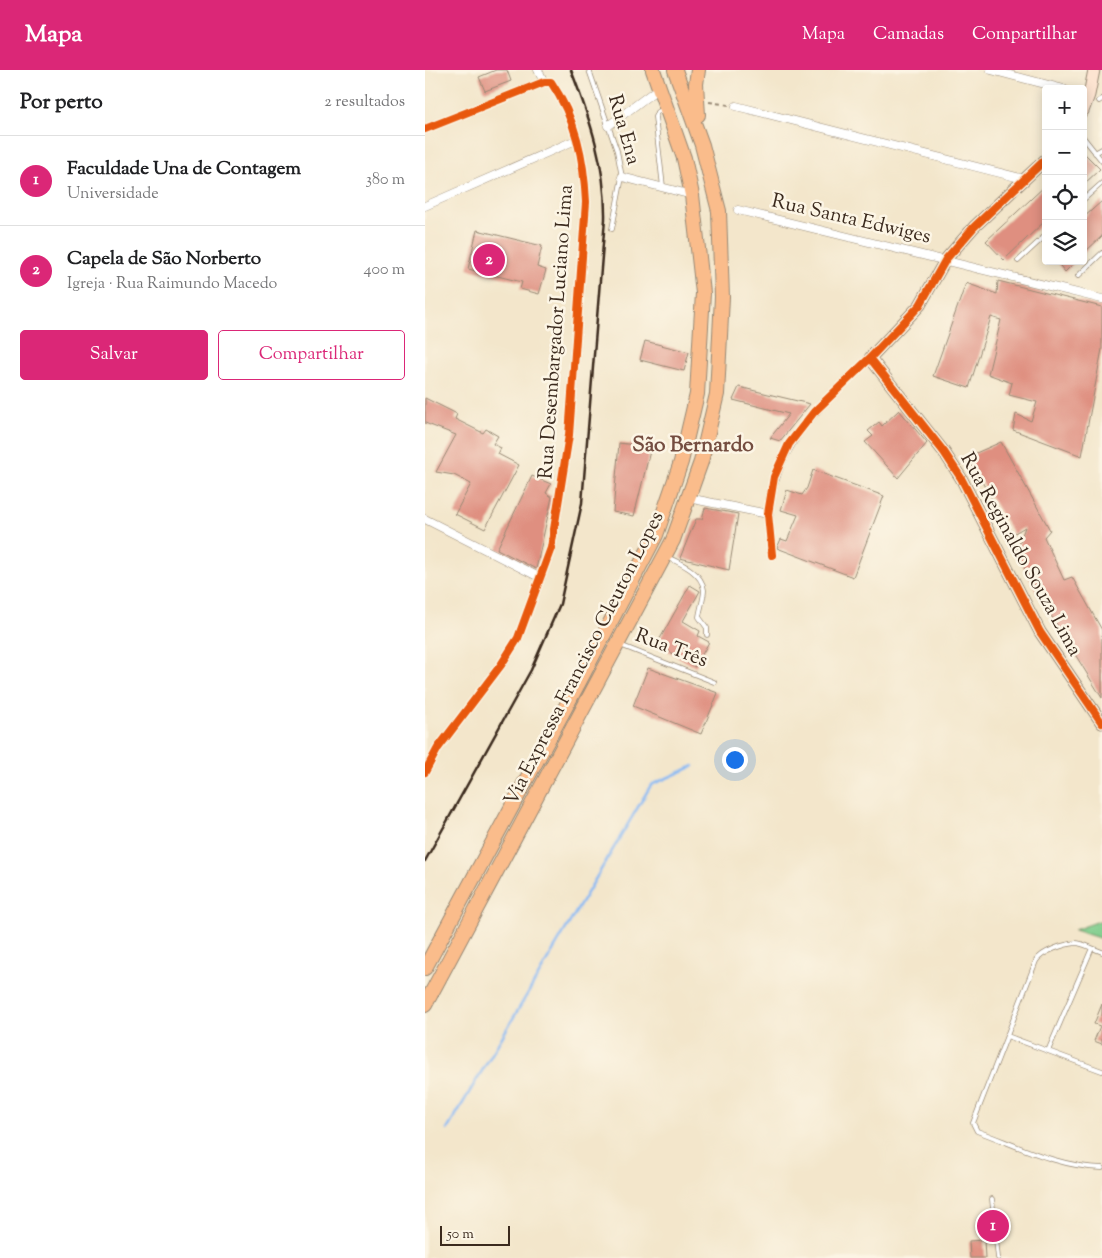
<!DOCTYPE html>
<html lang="pt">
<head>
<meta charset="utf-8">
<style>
	:root { --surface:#fff; --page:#f6f6f6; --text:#202124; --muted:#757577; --line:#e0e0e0; --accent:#db2777 }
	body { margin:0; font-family:"Sorts Mill Goudy",serif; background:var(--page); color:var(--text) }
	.controls { position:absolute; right:15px; top:15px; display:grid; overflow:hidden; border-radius:5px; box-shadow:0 2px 12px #0003 }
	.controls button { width:45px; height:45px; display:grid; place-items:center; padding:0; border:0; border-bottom:1px solid var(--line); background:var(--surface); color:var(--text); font:25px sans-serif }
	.scale { position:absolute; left:15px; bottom:12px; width:70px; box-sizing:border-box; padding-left:5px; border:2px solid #3b2a1e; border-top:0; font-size:14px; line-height:18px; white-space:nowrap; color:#3b2a1e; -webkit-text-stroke:4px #fcf5e5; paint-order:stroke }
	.you { position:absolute; left:309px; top:689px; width:18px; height:18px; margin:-12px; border:4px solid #fff; border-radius:50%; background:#1a73e8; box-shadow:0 0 0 8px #1a73e833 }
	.badge { display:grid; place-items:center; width:32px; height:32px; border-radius:50%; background:var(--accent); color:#fff; font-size:16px; font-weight:700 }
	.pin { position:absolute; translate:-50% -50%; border:2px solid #fff; box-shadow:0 1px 5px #0006 }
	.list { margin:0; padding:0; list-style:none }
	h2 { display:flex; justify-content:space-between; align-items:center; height:65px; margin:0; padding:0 20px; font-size:21px }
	h2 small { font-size:16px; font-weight:400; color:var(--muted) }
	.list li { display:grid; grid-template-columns:32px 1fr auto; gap:15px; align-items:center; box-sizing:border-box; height:90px; padding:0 20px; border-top:1px solid var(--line) }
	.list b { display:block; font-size:19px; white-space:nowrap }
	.list p { margin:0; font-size:16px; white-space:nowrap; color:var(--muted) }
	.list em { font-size:16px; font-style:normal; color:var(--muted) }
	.actions { display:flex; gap:10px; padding:15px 20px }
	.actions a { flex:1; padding:11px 0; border:1px solid var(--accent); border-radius:5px; text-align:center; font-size:18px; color:var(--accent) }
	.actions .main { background:var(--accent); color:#fff }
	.icon { flex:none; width:28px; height:28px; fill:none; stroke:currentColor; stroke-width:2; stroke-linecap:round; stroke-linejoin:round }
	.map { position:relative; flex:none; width:677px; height:1188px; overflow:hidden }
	header { display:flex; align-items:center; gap:30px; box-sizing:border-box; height:70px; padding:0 25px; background:var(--accent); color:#fff }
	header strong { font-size:24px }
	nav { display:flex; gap:28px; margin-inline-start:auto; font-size:18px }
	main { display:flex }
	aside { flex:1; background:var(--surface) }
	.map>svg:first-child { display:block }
	.green { fill:#7ecc8b; stroke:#5c7b54 }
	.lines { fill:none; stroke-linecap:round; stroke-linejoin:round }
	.stream { stroke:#87b9f4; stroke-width:2.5 }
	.building { fill:#df8f80 }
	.lane-casing { stroke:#978874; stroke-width:5.5 }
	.street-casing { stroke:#978874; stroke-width:9 }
	.secondary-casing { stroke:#978874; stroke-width:13 }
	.highway-casing { stroke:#978874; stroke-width:16 }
	.path { stroke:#978874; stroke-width:2; stroke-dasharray:4 4; stroke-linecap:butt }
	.lane { stroke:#fff; stroke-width:4 }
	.street { stroke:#fff; stroke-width:8 }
	.secondary { stroke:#fde4d1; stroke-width:11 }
	.highway { stroke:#fabc8b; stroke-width:14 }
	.rail { stroke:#3b2a1e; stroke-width:2.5 }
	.cycleway-casing { stroke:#fcf5e5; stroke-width:11 }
	.cycleway { stroke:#e8590c; stroke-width:8 }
	.labels { text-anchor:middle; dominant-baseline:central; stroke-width:5; stroke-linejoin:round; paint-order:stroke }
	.street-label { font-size:20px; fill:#3b2a1e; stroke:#fcf5e5 }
	.neighbourhood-label { font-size:21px; font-weight:bold; fill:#744d40; stroke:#fcf5e5 }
</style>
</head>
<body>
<header>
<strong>Mapa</strong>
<nav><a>Mapa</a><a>Camadas</a><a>Compartilhar</a></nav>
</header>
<main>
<aside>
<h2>Por perto<small>2 resultados</small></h2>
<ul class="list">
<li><span class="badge">1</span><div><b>Faculdade Una de Contagem</b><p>Universidade</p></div><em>380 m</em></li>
<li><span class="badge">2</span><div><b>Capela de São Norberto</b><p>Igreja · Rua Raimundo Macedo</p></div><em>400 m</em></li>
</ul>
<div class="actions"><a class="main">Salvar</a><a>Compartilhar</a></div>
</aside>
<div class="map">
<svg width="677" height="1188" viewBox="0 0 677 1188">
	<rect width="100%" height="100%" fill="#fcf5e5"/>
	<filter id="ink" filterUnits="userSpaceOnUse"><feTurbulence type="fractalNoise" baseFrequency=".02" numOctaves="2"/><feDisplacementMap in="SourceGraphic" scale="10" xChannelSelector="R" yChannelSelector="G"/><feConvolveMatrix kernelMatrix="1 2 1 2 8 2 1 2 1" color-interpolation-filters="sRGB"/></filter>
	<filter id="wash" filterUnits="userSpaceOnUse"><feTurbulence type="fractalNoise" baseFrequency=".0096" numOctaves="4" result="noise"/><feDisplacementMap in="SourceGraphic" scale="20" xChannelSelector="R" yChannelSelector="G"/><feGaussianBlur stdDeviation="1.12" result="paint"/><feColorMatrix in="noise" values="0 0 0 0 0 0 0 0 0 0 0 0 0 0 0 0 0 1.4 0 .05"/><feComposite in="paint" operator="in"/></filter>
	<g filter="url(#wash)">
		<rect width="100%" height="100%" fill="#f3e6cb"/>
		<path class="green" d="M 677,850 L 677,869 L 649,860 Z"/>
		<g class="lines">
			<path class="stream" d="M 22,1060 L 226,715 L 269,696"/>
		</g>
		<g id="blocks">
			<path class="building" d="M 71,0 L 82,0 L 86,11 L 60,21 L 54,7 Z
				M 658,82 L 675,99 L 658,115 Z
				M 621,115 L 621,150 L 579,190 L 561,171 Z
				M 677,131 L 677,166 L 658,184 L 658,148 Z
				M 52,160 L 117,176 L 112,197 L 121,200 L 114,224 L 95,219 L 97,212 L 43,199 Z
				M 631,191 L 651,191 L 640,202 Z
				M 573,211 L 677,237 L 677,279 L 657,386 L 588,360 L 591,344 L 606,351 L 612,332 L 584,325 L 587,313 L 563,304 L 576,250 L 566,247 L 544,318 L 508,306 L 541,213 L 572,224 Z
				M 220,271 L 264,282 L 259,301 L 215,290 Z
				M 314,317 L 385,334 L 355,371 L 345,368 L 364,344 L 308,330 Z
				M 0,328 L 32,344 L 30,349 L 58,363 L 61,359 L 73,366 L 68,374 L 76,378 L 73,384 L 94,395 L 60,459 L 30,444 L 46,414 L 29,405 L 11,402 L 31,365 L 0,353 Z
				M 474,340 L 502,373 L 473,408 L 440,372 L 448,366 L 443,361 L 454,352 L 457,356 Z
				M 576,372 L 625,460 L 619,467 L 639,510 L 647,507 L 677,560 L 677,628 L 614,526 L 591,482 L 600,457 L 588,464 L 542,387 Z
				M 194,373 L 226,377 L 209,446 L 188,442 Z
				M 388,400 L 459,426 L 428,507 L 352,478 L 356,469 L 362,471 L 373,445 L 356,440 L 362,420 L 377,425 L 382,418 Z
				M 107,406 L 126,414 L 121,423 L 127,427 L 111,499 L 72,479 Z
				M 280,438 L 313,444 L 304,500 L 255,488 L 271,449 L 277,449 Z
				M 265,515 L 275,521 L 258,551 L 275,561 L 273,566 L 284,572 L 270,597 L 232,574 Z
				M 223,598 L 293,623 L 276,664 L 208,636 Z
				M 677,934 L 677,974 L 669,971 L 675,956 L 669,954 Z
				M 559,1170 L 560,1188 L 545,1188 L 544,1171 Z"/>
		</g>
	</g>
	<g filter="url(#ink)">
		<use href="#blocks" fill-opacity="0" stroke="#978874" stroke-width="1"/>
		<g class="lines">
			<g class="lane-casing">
				<path id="lane" d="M 164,0 L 192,81 L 197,107 L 187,159
					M 674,31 L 677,29
					M 238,40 L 232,42 L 230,47 L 238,117
					M 658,67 L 677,91
					M 670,83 L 677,79
					M 658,130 L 677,113
					M 593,191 L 621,165
					M 653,206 L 677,183
					M 242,487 C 255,493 277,502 279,520 C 279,528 275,539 274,547 L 282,558 L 282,565
					M 195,575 L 289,612
					M 667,878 C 662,876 656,873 651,873 C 640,874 617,881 611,891 L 548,1053 L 552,1061 C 593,1076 633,1097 677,1098
					M 677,882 L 667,878 L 623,981 L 677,1001
					M 582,966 L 623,981
					M 567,1129 L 573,1188"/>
			</g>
			<g class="street-casing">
				<path id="street" d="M 113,0 L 119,12
					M 566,0 L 639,19
					M 311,36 L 599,109
					M 183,56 L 235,17
					M 0,59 L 119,12 L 126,12 C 151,49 159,89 161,132 L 144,365 L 126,478 L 93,568 L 76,595 L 13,678 L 0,702
					M 197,107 L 267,125
					M 0,136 L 153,69
					M 313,140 L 677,229
					M 263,428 L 343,444
					M 0,449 L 116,508
					M 347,485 C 346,471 343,457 344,443 C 348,373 398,334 445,288"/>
			</g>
			<g class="secondary-casing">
				<path id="secondary" d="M 658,41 L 664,25 L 669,0
					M 621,89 L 549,157 L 521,189 L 495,235 L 445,288 L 519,382 L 536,408 L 615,562 L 677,653"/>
			</g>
			<g class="highway-casing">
				<path id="highway" d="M 273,45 L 271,14 L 273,0
					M 0,898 L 153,614 L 231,465 L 256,392 L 272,324 L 278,223 L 267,125 L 259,88 L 228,0
					M 0,935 L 248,470 L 276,392 L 292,324 L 297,227 L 294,141 L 277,75 L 250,0"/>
			</g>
			<path class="path" d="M 284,32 L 304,35"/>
			<use href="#lane" class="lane"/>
			<use href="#street" class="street"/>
			<use href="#secondary" class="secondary"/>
			<use href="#highway" class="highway"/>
			<path class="rail" d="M 0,791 L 106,600 L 135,534 L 157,433 L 180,149 C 181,96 165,49 146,0"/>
			<g class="cycleway-casing">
				<path id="cycleway" d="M 0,59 L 119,12 L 126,12 C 151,49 159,89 161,132 L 144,365 L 126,478 L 93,568 L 76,595 L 13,678 L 0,702
					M 445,288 L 519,382 L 536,408 L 615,562 L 677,653
					M 347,485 L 343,444 L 349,407 L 364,374 L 389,342 L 445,288 L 495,235 L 521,189 L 549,157 L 621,89"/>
			</g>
			<use href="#cycleway" class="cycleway"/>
		</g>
	</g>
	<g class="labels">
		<g class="street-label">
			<text transform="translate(198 60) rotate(74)">Rua Ena</text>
			<text transform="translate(426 150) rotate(13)">Rua Santa Edwiges</text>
			<text transform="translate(132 262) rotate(-86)">Rua Desembargador Luciano Lima</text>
			<text transform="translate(595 485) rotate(61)">Rua Reginaldo Souza Lima</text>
			<text transform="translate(246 579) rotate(21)">Rua Três</text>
			<text transform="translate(160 589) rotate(-63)">Via Expressa Francisco Cleuton Lopes</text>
		</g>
		<g class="neighbourhood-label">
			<text x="268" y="376">São Bernardo</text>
		</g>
	</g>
</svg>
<div class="controls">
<button>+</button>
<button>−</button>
<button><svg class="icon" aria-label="locate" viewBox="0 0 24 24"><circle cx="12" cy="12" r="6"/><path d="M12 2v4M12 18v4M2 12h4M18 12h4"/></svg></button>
<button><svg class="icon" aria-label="layers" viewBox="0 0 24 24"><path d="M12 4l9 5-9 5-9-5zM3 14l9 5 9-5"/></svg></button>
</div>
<div class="scale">50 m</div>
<div class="you"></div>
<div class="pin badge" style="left:568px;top:1156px">1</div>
<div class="pin badge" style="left:64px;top:190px">2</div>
</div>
</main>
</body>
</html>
